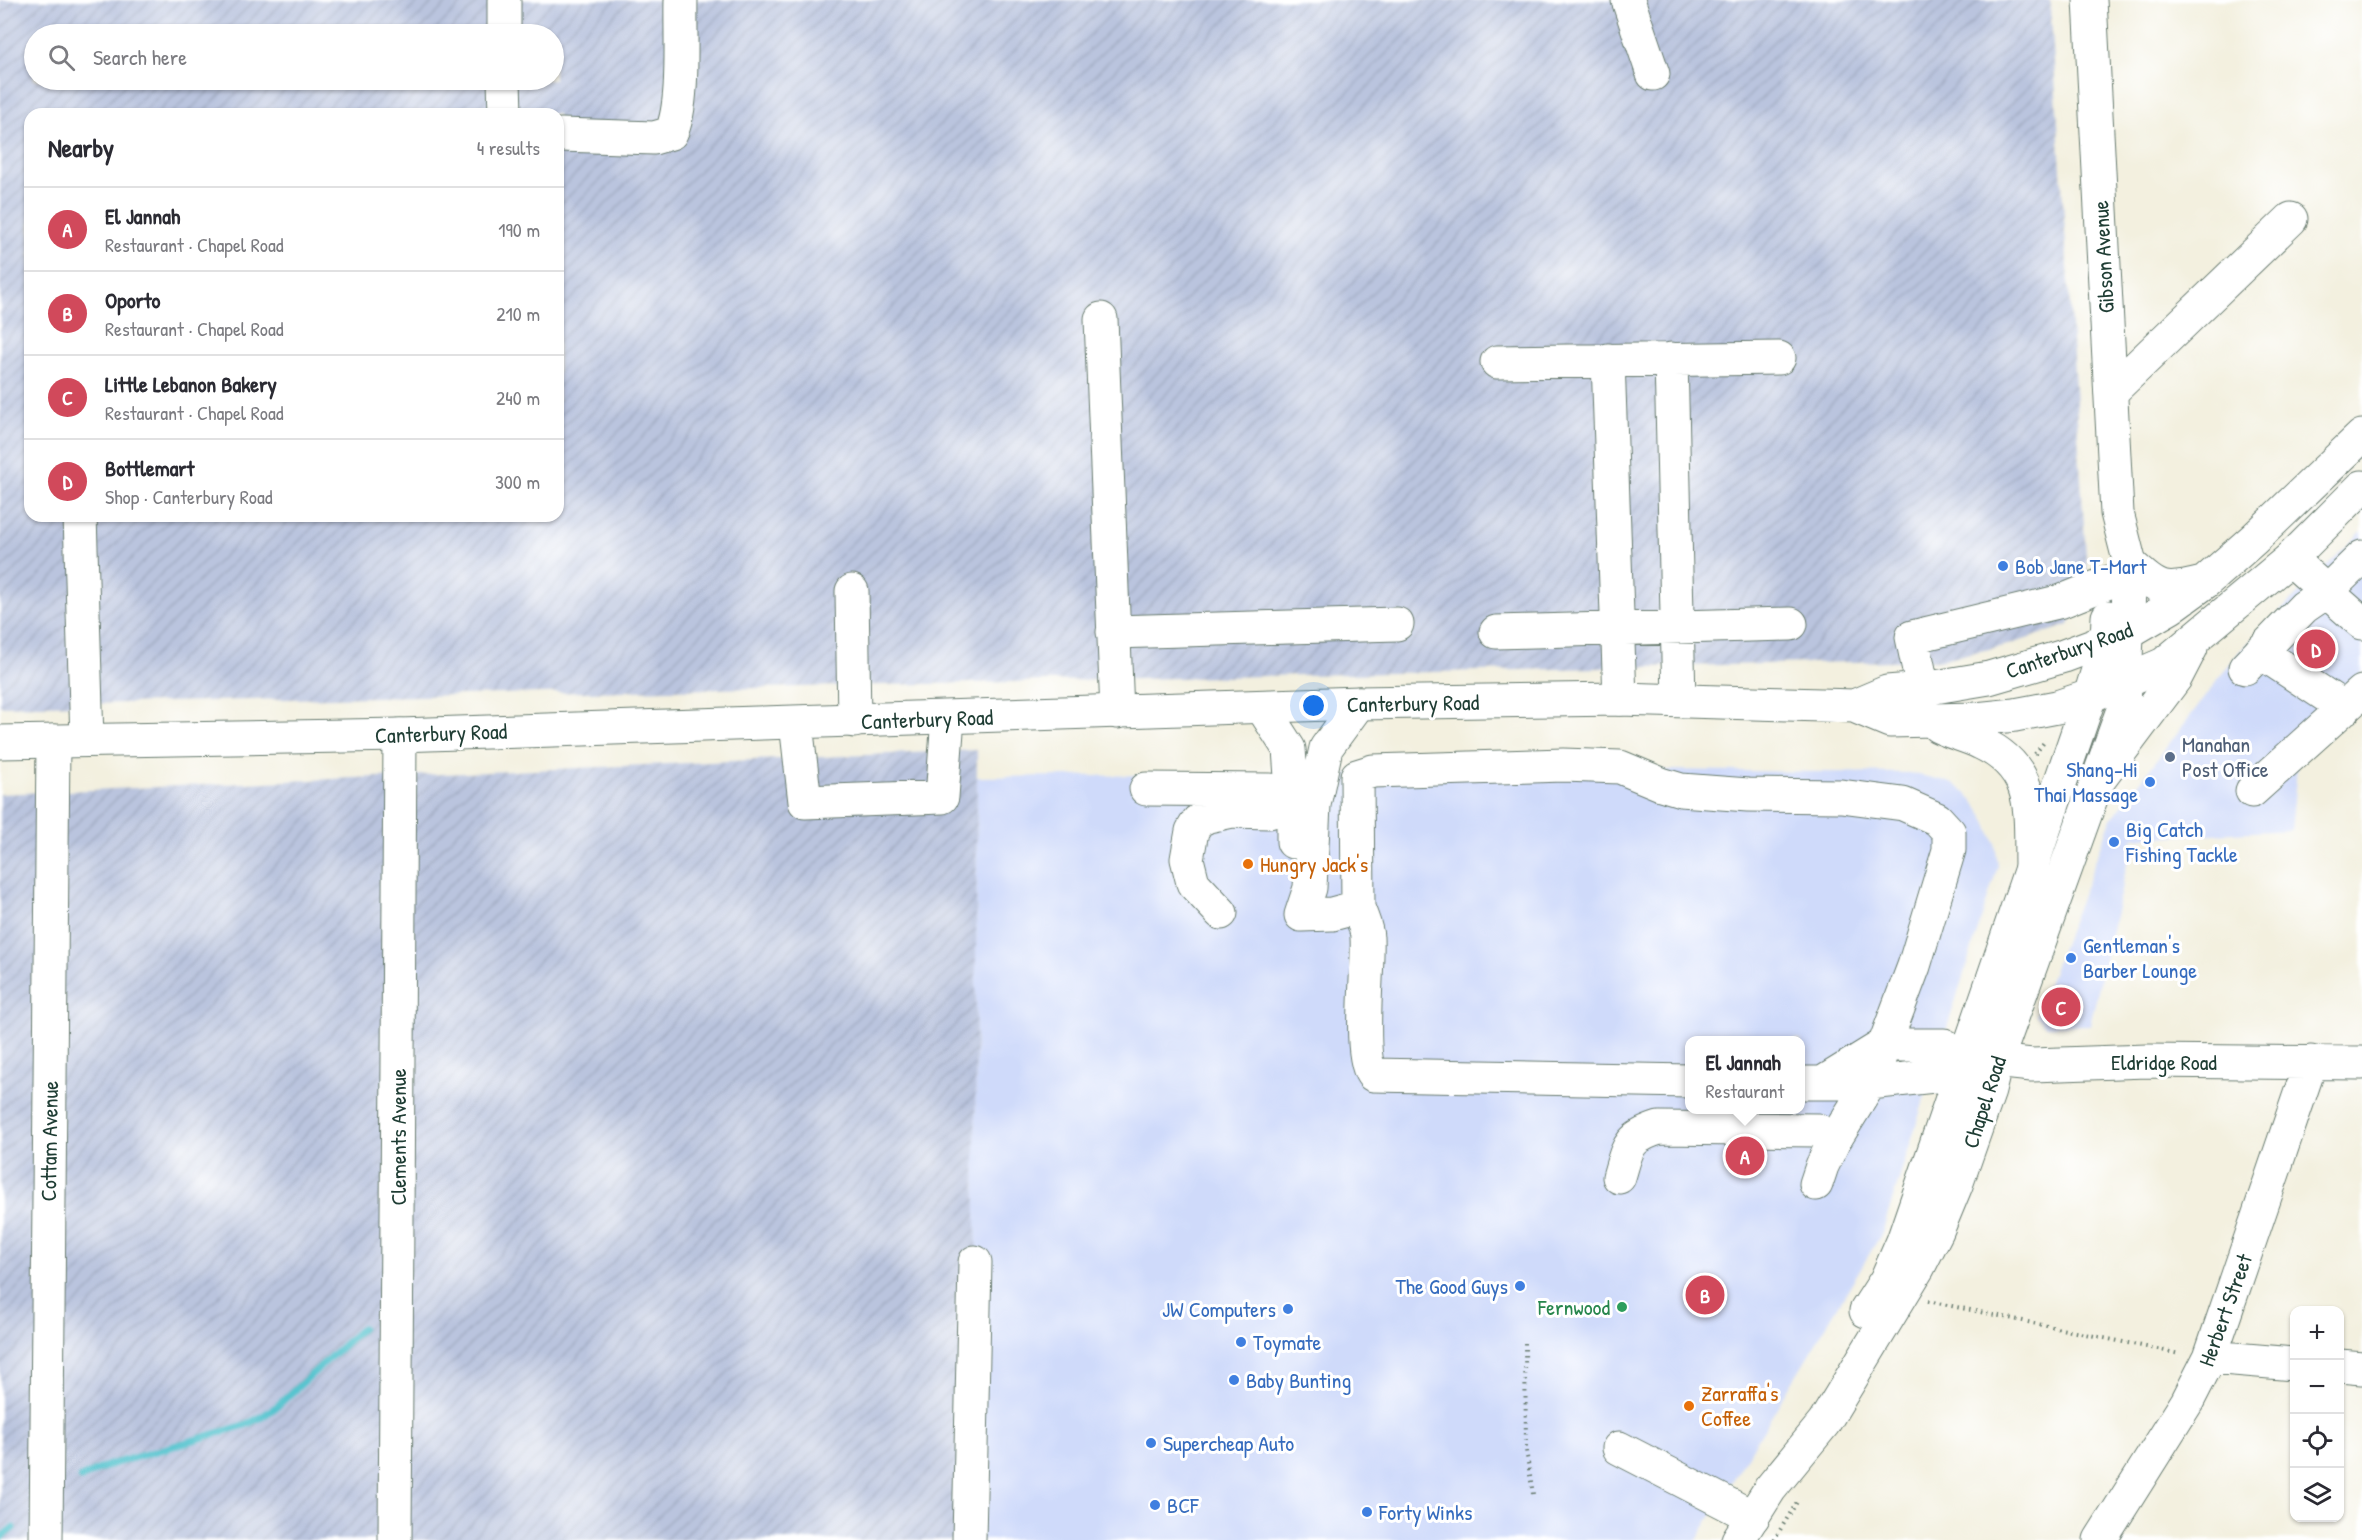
<!DOCTYPE html>
<html lang="en">
<head>
<meta charset="utf-8">
<style>
	:root { --surface:#fff; --page:#f2f2f3; --text:#2b2b33; --muted:#7c7c81; --line:#e1e1e2; --accent:#d1495b }
	body { margin:0; font-family:"Patrick Hand",sans-serif; background:var(--page); color:var(--text) }
	.controls { position:absolute; right:18px; bottom:18px; display:grid; overflow:hidden; border-radius:12px; box-shadow:0 2px 4px #0004 }
	.controls button { width:54px; height:54px; display:grid; place-items:center; padding:0; border:0; border-bottom:2px solid var(--line); background:var(--surface); color:var(--text); font:30px sans-serif }
	.you { position:absolute; left:1314px; top:706px; width:21px; height:21px; margin:-15px; border:4px solid #fff; border-radius:50%; background:#1a73e8; box-shadow:0 0 0 9px #1a73e833 }
	.badge { display:grid; place-items:center; width:39px; height:39px; border-radius:50%; background:var(--accent); color:#fff; font-size:20px; font-weight:700 }
	.pin { position:absolute; translate:-50% -50%; border:3px solid #fff; box-shadow:0 2px 6px #0006 }
	.popup { position:absolute; left:1685px; top:1036px; width:120px; height:78px; box-sizing:border-box; display:grid; place-content:center; border-radius:12px; background:var(--surface); filter:drop-shadow(0 2px 4px #0005); font-size:20px; white-space:nowrap; color:var(--muted) }
	.popup b { font-size:22px; color:var(--text) }
	.popup::after { content:''; position:absolute; left:50%; top:100%; margin-left:-12px; border:12px solid transparent; border-top-color:var(--surface) }
	.list { margin:0; padding:0; list-style:none }
	h2 { display:flex; justify-content:space-between; align-items:center; height:78px; margin:0; padding:0 24px; font-size:26px }
	h2 small { font-size:20px; font-weight:400; color:var(--muted) }
	.list li { display:grid; grid-template-columns:39px 1fr auto; gap:18px; align-items:center; box-sizing:border-box; height:84px; padding:0 24px; border-top:2px solid var(--line) }
	.list b { display:block; font-size:22px; white-space:nowrap }
	.list p { margin:0; font-size:20px; white-space:nowrap; color:var(--muted) }
	.list em { font-size:20px; font-style:normal; color:var(--muted) }
	.icon { flex:none; width:33px; height:33px; fill:none; stroke:currentColor; stroke-width:2; stroke-linecap:round; stroke-linejoin:round }
	.map { position:relative; flex:none; width:2362px; height:1540px; overflow:hidden }
	.search { position:absolute; background:var(--surface); box-shadow:0 2px 4px #0004; left:24px; top:24px; width:540px; height:66px; display:flex; align-items:center; gap:15px; box-sizing:border-box; padding:0 21px; border-radius:33px; color:var(--muted); font-size:22px }
	.panel { position:absolute; background:var(--surface); box-shadow:0 2px 4px #0004; left:24px; top:108px; width:540px; height:414px; border-radius:18px }
	.map>svg:first-child { display:block }
	.built { fill:#cfdafa; fill-rule:evenodd }
	.industrial { fill:url(#industrial-furrows); fill-rule:evenodd }
	.lines { fill:none; stroke-linecap:round; stroke-linejoin:round }
	.stream { stroke:#57c4cf; stroke-width:7 }
	.minor-casing { stroke:#697c70; stroke-width:35 }
	.major-casing { stroke:#697c70; stroke-width:35 }
	.highway-casing { stroke:#697c70; stroke-width:35 }
	.path { stroke:#697c70; stroke-width:4; stroke-dasharray:1.5 4.5; stroke-linecap:butt }
	.minor { stroke:#fff; stroke-width:33 }
	.major { stroke:#fff; stroke-width:33 }
	.highway { stroke:#fff; stroke-width:33 }
	.shop-dot { fill:#3f7fe0; stroke:#fff; stroke-width:2 }
	.service-dot { fill:#5c6f8a; stroke:#fff; stroke-width:2 }
	.food-dot { fill:#e8710a; stroke:#fff; stroke-width:2 }
	.leisure-dot { fill:#2e9e5b; stroke:#fff; stroke-width:2 }
	.labels { text-anchor:middle; dominant-baseline:central; stroke-width:6; stroke-linejoin:round; paint-order:stroke }
	.street-label { font-size:22px; fill:#1f3d34; stroke:#fff }
	.shop-label { font-size:22px; fill:#366cbe; stroke:#fff; text-anchor:start }
	.service-label { font-size:22px; fill:#4e5e75; stroke:#fff; text-anchor:start }
	.food-label { font-size:22px; fill:#c56008; stroke:#fff; text-anchor:start }
	.leisure-label { font-size:22px; fill:#27864d; stroke:#fff; text-anchor:end }
</style>
</head>
<body>
<div class="map">
<svg width="2362" height="1540" viewBox="0 0 2362 1540">
	<defs>
		<pattern id="industrial-furrows" width="10" height="10" patternUnits="userSpaceOnUse" patternTransform="scale(1.5)"><rect width="10" height="10" fill="#bac4de"/><path d="M-1 1l2-2M0 10L10 0M9 11l2-2" fill="none" stroke="#9fa9bf"/></pattern>
	</defs>
	<rect width="100%" height="100%" fill="#fff"/>
	<filter id="ink" filterUnits="userSpaceOnUse"><feTurbulence type="fractalNoise" baseFrequency=".0167" numOctaves="2"/><feDisplacementMap in="SourceGraphic" scale="12" xChannelSelector="R" yChannelSelector="G"/><feConvolveMatrix kernelMatrix="1 2 1 2 8 2 1 2 1" color-interpolation-filters="sRGB"/></filter>
	<filter id="wash" filterUnits="userSpaceOnUse"><feTurbulence type="fractalNoise" baseFrequency=".008" numOctaves="4" result="noise"/><feDisplacementMap in="SourceGraphic" scale="24" xChannelSelector="R" yChannelSelector="G"/><feGaussianBlur stdDeviation="1.35" result="paint"/><feColorMatrix in="noise" values="0 0 0 0 0 0 0 0 0 0 0 0 0 0 0 0 0 1.4 0 .05"/><feComposite in="paint" operator="in"/></filter>
	<g filter="url(#wash)">
		<rect width="100%" height="100%" fill="#f3f0df"/>
		<path class="built" d="M 2362,531 L 2362,672 L 2300,737 L 2291,830 L 2133,838 L 2090,1025 L 2046,1026 L 2036,1015 L 2111,820 L 2239,652 Z
			M 1662,770 L 1909,773 L 1942,780 L 1956,785 L 1973,800 L 1983,815 L 1995,843 L 1998,866 L 1882,1233 L 1697,1540 L 981,1540 L 975,1158 L 977,777 ZM 1690,1040 L 1800,1040 L 1800,1110 L 1690,1110 Z"/>
		<path class="industrial" d="M 0,0 L 2050,0 L 2088,587 L 2069,625 L 2008,645 L 1938,660 L 0,706 ZM 34,34 L 554,34 L 554,80 L 34,80 ZM 30,114 L 558,114 L 558,516 L 30,516 Z
			M 977,750 L 975,1158 L 982,1540 L 0,1540 L 0,794 Z"/>
		<g class="lines">
			<path class="stream" d="M 81,1478 L 109,1465 L 245,1425 L 260,1418 L 276,1407 L 362,1328
				M 0,1538 L 13,1528"/>
		</g>
	</g>
	<g filter="url(#ink)">
		<g class="lines">
			<g class="minor-casing">
				<path id="minor" d="M 504,0 L 504,34
					M 1628,0 L 1653,74
					M 504,80 L 505,114
					M 561,135 L 654,138 L 671,133 C 685,104 680,35 681,0
					M 1101,319 L 1117,712
					M 1671,359 L 1679,700
					M 1608,360 L 1620,699
					M 1497,362 L 1779,358
					M 2111,392 L 2291,219
					M 80,516 L 87,740
					M 2290,559 L 2362,623
					M 852,591 L 854,721
					M 1113,632 L 1397,624
					M 1496,632 L 1791,624
					M 2260,652 L 2345,708
					M 2245,668 L 2304,607 L 2326,592 L 2362,557
					M 1923,689 L 1912,637 L 2062,601 L 2109,582
					M 1262,707 L 1289,749 L 1293,805 L 1293,842
					M 796,723 L 805,802 L 942,797 L 948,718
					M 1146,789 L 1270,790
					M 2252,791 L 2362,692
					M 1358,907 C 1361,917 1367,928 1367,938 C 1369,966 1357,1058 1373,1075 L 1690,1081
					M 1221,913 L 1193,883 L 1187,859 L 1192,831 L 1198,821 L 1208,816 L 1232,811 L 1269,812 L 1277,809 L 1292,796
					M 1301,915 L 1332,914 L 1358,907 L 1357,776 L 1373,771 L 1563,765 L 1620,767 L 1661,784 L 1681,790 L 1748,795 L 1841,796 L 1903,804 L 1937,819 L 1949,832 L 1949,850 L 1914,966 L 1870,1083 L 1834,1141 L 1822,1166 L 1816,1184
					M 1301,915 L 1310,888 L 1314,805 L 1326,748 L 1359,703
					M 1824,1082 L 1884,1045 L 1944,1045 L 1966,1058 L 2032,1065 L 2147,1061 L 2362,1063
					M 1800,1083 L 1870,1083 L 1934,1076 L 1966,1058
					M 1619,1177 C 1628,1147 1627,1138 1659,1128 L 1818,1130
					M 2210,1357 L 2294,1364
					M 2340,1366 L 2362,1368
					M 1619,1448 L 1753,1517
					M 46,1540 L 53,741
					M 395,1540 L 400,735
					M 969,1540 L 975,1262
					M 2100,1540 L 2187,1402 L 2210,1357 L 2311,1062"/>
			</g>
			<g class="major-casing">
				<path id="major" d="M 1866,1311 L 1886,1280 L 1903,1241 L 2090,696 L 2107,640 L 2108,617
					M 1738,1540 L 1770,1489 L 1824,1423 L 1918,1268 L 1937,1231 L 1956,1185 L 1989,1091 L 1996,1062 L 2124,707 L 2130,564 L 2117,513 L 2090,0"/>
			</g>
			<g class="highway-casing">
				<path id="highway" d="M 2130,564 C 2160,591 2163,593 2203,583
					M 1854,706 L 1887,692 L 1923,689 L 1989,678 L 2064,656 L 2128,632 L 2171,607 L 2204,583 L 2254,539 L 2362,436
					M 1938,726 C 1952,733 1967,736 1981,743 C 2037,769 2030,812 2031,865
					M 0,742 L 400,735 L 1359,703 L 1620,699 L 1854,706 L 1890,721 L 1976,719 L 2015,715 L 2057,707 L 2090,696 L 2164,664 L 2290,559 L 2362,487
					M 2098,781 L 2176,677 L 2191,648"/>
			</g>
			<path class="path" d="M 2035,754 L 2045,741
				M 1928,1301 L 2180,1354
				M 1525,1343 L 1526,1450 L 1533,1494
				M 1774,1540 L 1797,1502"/>
			<use href="#minor" class="minor"/>
			<use href="#major" class="major"/>
			<use href="#highway" class="highway"/>
		</g>
	</g>
	<g class="shop-dot">
		<circle cx="2003" cy="566" r="6"/>
		<circle cx="2150" cy="782" r="6"/>
		<circle cx="2114" cy="842" r="6"/>
		<circle cx="2071" cy="958" r="6"/>
		<circle cx="1520" cy="1286" r="6"/>
		<circle cx="1288" cy="1309" r="6"/>
		<circle cx="1241" cy="1342" r="6"/>
		<circle cx="1234" cy="1380" r="6"/>
		<circle cx="1151" cy="1443" r="6"/>
		<circle cx="1155" cy="1505" r="6"/>
		<circle cx="1367" cy="1512" r="6"/>
	</g>
	<circle class="service-dot" cx="2170" cy="757" r="6"/>
	<g class="food-dot">
		<circle cx="1248" cy="864" r="6"/>
		<circle cx="1689" cy="1406" r="6"/>
	</g>
	<circle class="leisure-dot" cx="1622" cy="1307" r="6"/>
	<g class="labels">
		<g class="street-label">
			<text transform="translate(2103 257) rotate(-93)">Gibson Avenue</text>
			<text transform="translate(2069 650) rotate(-19)">Canterbury Road</text>
			<text transform="translate(1413 703) rotate(-1)">Canterbury Road</text>
			<text transform="translate(927 719) rotate(-2)">Canterbury Road</text>
			<text transform="translate(441 733) rotate(-2)">Canterbury Road</text>
			<text x="2164" y="1062">Eldridge Road</text>
			<text transform="translate(1984 1102) rotate(-72)">Chapel Road</text>
			<text transform="translate(398 1137) rotate(-90)">Clements Avenue</text>
			<text transform="translate(49 1141) rotate(-89)">Cottam Avenue</text>
			<text transform="translate(2225 1310) rotate(-70)">Herbert Street</text>
		</g>
		<g class="shop-label">
			<text x="2015" y="566">Bob Jane T-Mart</text>
			<text x="2138" y="769" text-anchor="end">Shang-Hi<tspan x="2138" dy="25">Thai Massage</tspan></text>
			<text x="2126" y="829">Big Catch<tspan x="2126" dy="25">Fishing Tackle</tspan></text>
			<text x="2083" y="945">Gentleman's<tspan x="2083" dy="25">Barber Lounge</tspan></text>
			<text x="1508" y="1286" text-anchor="end">The Good Guys</text>
			<text x="1276" y="1309" text-anchor="end">JW Computers</text>
			<text x="1253" y="1342">Toymate</text>
			<text x="1246" y="1380">Baby Bunting</text>
			<text x="1163" y="1443">Supercheap Auto</text>
			<text x="1167" y="1505">BCF</text>
			<text x="1379" y="1512">Forty Winks</text>
		</g>
		<g class="service-label">
			<text x="2182" y="744">Manahan<tspan x="2182" dy="25">Post Office</tspan></text>
		</g>
		<g class="food-label">
			<text x="1260" y="864">Hungry Jack's</text>
			<text x="1701" y="1393">Zarraffa's<tspan x="1701" dy="25">Coffee</tspan></text>
		</g>
		<g class="leisure-label">
			<text x="1610" y="1307">Fernwood</text>
		</g>
	</g>
</svg>
<div class="controls">
<button>+</button>
<button>−</button>
<button><svg class="icon" aria-label="locate" viewBox="0 0 24 24"><circle cx="12" cy="12" r="6"/><path d="M12 2v4M12 18v4M2 12h4M18 12h4"/></svg></button>
<button><svg class="icon" aria-label="layers" viewBox="0 0 24 24"><path d="M12 4l9 5-9 5-9-5zM3 14l9 5 9-5"/></svg></button>
</div>
<div class="you"></div>
<div class="pin badge" style="left:1745px;top:1156px">A</div>
<div class="popup"><b>El Jannah</b>Restaurant</div>
<div class="pin badge" style="left:1705px;top:1295px">B</div>
<div class="pin badge" style="left:2061px;top:1007px">C</div>
<div class="pin badge" style="left:2316px;top:649px">D</div>
<div class="search"><svg class="icon" aria-label="search" viewBox="0 0 24 24"><circle cx="10" cy="10" r="6"/><path d="M15 15l6 6"/></svg>Search here</div>
<section class="panel">
<h2>Nearby<small>4 results</small></h2>
<ul class="list">
<li><span class="badge">A</span><div><b>El Jannah</b><p>Restaurant · Chapel Road</p></div><em>190 m</em></li>
<li><span class="badge">B</span><div><b>Oporto</b><p>Restaurant · Chapel Road</p></div><em>210 m</em></li>
<li><span class="badge">C</span><div><b>Little Lebanon Bakery</b><p>Restaurant · Chapel Road</p></div><em>240 m</em></li>
<li><span class="badge">D</span><div><b>Bottlemart</b><p>Shop · Canterbury Road</p></div><em>300 m</em></li>
</ul>
</section>
</div>
</body>
</html>
